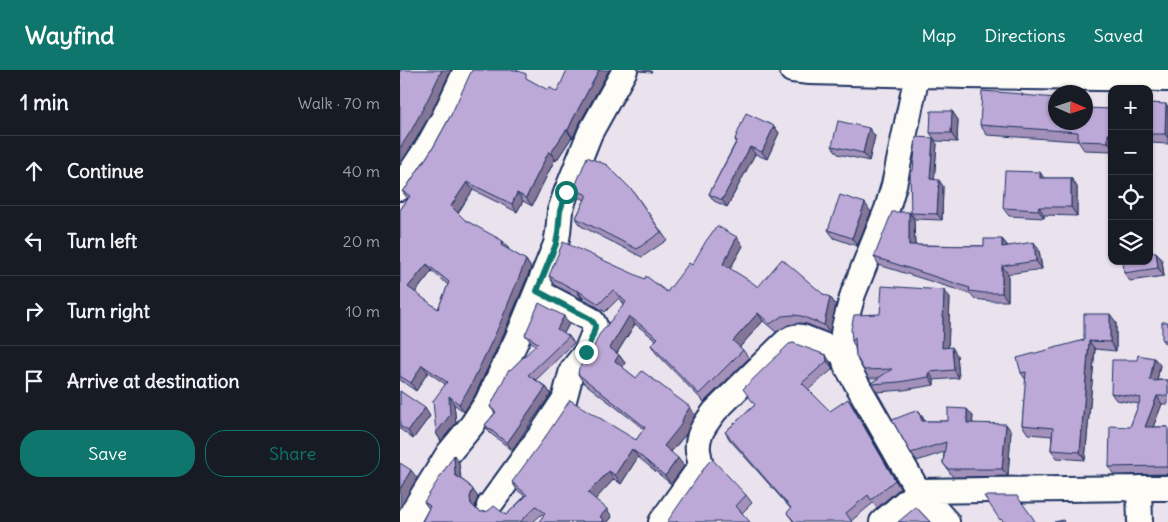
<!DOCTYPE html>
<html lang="en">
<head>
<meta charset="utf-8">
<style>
	:root { --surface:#171b24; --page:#20242c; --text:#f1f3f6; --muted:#9ea1a6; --line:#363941; --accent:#0f766e }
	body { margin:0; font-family:Delius,sans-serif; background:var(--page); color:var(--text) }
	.controls { position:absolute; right:15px; top:15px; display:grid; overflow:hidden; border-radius:10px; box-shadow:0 1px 4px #0004 }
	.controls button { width:45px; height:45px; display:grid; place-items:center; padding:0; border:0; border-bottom:1px solid var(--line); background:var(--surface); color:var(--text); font:25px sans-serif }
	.compass { position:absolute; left:648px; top:15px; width:45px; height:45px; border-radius:50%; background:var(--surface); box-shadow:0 1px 4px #0004; rotate:93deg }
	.stop { position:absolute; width:15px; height:15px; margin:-11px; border:4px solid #0f766e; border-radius:50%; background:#fff }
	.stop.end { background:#0f766e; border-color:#fff; box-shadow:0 1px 5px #0008 }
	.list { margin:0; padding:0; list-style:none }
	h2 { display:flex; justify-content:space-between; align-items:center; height:65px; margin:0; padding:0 20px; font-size:21px }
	h2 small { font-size:16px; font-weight:400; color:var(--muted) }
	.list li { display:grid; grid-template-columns:32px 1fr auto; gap:15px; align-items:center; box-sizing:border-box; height:70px; padding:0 20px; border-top:1px solid var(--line) }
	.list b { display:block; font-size:19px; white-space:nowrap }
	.list em { font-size:16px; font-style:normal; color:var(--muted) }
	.actions { display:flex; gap:10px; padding:15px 20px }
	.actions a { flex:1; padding:11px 0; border:1px solid var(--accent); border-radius:20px; text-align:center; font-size:18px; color:var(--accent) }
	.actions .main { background:var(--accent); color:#fff }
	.icon { flex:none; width:28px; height:28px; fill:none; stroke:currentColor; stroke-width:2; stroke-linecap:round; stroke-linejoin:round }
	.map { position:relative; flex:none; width:768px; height:452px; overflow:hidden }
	header { display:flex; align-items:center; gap:30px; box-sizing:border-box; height:70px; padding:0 25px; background:var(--accent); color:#fff }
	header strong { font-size:24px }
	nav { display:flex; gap:28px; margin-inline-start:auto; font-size:18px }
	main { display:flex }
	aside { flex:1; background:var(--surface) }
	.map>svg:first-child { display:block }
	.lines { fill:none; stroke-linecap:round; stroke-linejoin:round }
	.minor-casing { stroke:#1b2f5e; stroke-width:28 }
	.minor { stroke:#fdfcf7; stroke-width:24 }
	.wall { fill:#a391ba; stroke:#1b2f5e; fill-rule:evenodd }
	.shaded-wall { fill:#847697; stroke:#1b2f5e }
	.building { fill:#bda9d8; stroke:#1b2f5e; fill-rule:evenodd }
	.route { stroke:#0f766e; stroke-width:6 }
</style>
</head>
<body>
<header>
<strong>Wayfind</strong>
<nav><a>Map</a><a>Directions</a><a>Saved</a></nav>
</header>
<main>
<aside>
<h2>1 min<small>Walk · 70 m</small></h2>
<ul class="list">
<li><svg class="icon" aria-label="ahead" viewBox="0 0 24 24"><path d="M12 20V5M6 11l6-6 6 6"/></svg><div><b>Continue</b></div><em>40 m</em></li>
<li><svg class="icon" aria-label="left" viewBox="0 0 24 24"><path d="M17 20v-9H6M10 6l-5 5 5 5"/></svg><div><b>Turn left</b></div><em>20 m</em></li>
<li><svg class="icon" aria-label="right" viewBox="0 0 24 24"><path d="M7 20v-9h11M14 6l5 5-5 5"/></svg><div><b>Turn right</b></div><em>10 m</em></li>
<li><svg class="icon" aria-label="arrive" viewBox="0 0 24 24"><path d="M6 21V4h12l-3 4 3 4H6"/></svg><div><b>Arrive at destination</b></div></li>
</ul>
<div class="actions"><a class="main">Save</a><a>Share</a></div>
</aside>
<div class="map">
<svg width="768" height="452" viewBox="0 0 768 452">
	<rect width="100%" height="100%" fill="#eae3ee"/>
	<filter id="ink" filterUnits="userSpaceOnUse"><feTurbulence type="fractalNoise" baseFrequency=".02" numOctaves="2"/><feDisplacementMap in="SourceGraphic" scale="10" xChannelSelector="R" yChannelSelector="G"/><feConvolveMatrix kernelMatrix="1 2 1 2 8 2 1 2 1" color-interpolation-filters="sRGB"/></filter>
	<g filter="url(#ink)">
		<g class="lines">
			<g class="minor-casing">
				<path id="minor" d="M 392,0 L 410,2 L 566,6 L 768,9
					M 517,5 L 494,115 L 487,139 L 453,224 L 444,257 L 442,271 L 443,283 L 446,295 L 518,421 L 547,452
					M 0,118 L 28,76 L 44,47 L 66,0
					M 739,418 L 740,452
					M 89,436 L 142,363 L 164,330 L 172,300 L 186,282 L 193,265 L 195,256 L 193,252 L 190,249 L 137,221
					M 7,452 L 16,436 L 48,384 L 72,355 L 87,332 L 117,269 L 156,174 L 158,163 L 160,141 L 166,123 L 190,63 L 225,0
					M 261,452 L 300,397 C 301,391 299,387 298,381 C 296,365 306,353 315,341 L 379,278 C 386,271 391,265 402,267 L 443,283
					M 482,452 L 518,421 L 739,418 L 768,418"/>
			</g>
			<use href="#minor" class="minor"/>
		</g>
		<path class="wall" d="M 238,0 L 250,0 L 252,2 L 238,1 Z
			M 130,10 L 178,56 L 173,68 L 172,67 L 156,91 L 155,89 L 132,136 L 123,131 L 117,142 L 73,120 L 58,143 L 65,150 L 109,179 L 108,180 L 126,190 L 131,198 L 104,263 L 75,325 L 64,342 L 54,334 L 56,353 L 41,371 L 36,363 L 45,314 L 28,302 L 16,321 L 0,310 L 0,140 L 8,129 L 2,121 L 6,118 L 34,76 L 51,45 ZM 32,201 L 48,215 L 38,239 L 15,223 Z
			M 622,24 L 656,52 L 712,39 L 712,81 L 684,80 L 678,71 L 587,65 L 580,55 Z
			M 749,33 L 768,36 L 768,74 L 751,73 L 749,71 Z
			M 552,41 L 558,50 L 557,72 L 536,71 L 530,63 Z
			M 374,56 L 379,63 L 367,89 L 355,84 L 327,137 L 314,131 L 309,124 L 336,72 L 335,69 Z
			M 475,66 L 469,91 L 438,84 L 432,76 Z
			M 537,74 L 534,109 L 543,116 L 542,150 L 515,149 L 511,143 L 513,101 Z
			M 644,108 L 671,108 L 677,117 L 677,146 L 644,145 L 644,148 L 609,146 L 603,138 Z
			M 174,119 L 233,121 L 267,170 L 242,187 L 181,156 L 176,148 L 185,130 L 179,127 Z
			M 471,142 L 457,176 L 434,168 L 428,160 Z
			M 509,142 L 514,150 L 515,175 L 584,176 L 602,169 L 608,176 L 639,180 L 642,199 L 608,204 L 608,231 L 590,231 L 575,229 L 571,224 L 479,195 L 474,187 Z
			M 343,176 L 330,199 L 358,217 L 423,224 L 430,227 L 436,235 L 429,263 L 407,254 L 400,253 L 388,255 L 376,262 L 363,251 L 340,277 L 343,280 L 349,288 L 304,332 L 256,283 L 251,275 L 256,270 L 235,254 L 217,283 L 219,285 L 225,293 L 222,297 L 236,308 L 290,337 L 295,345 L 290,354 L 286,364 L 271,382 L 284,396 L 271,414 L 238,387 L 221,414 L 214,409 L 195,429 L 212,447 L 208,452 L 139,452 L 144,445 L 142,444 L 133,452 L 22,452 L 29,439 L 24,432 L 59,393 L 61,409 L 69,415 L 78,427 L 75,435 L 76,439 L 81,442 L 106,445 L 125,426 L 117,420 L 112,412 L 236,370 L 244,359 L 183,312 L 178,304 L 224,234 L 219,228 L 205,242 L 183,228 L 182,229 L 154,215 L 149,206 L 267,222 L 292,195 Z
			M 756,182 L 762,190 L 764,206 L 730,211 L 724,203 Z
			M 550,227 L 548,277 L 557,285 L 559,308 L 534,310 L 534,315 L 504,320 L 477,322 L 471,313 L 480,308 L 469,308 L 464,300 L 455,277 L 452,271 L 480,244 Z
			M 164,246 L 169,254 L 164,263 L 169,266 L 174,273 L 136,310 L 146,317 L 151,324 L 112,380 L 90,363 L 85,355 L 95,343 L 90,337 L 110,300 L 136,276 L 131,272 L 125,265 Z
			M 716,252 L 716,281 L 695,279 L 685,390 L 657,388 L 651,380 L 652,366 L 628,364 L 622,355 L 626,310 L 621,303 Z
			M 768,252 L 768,274 L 765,274 L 762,270 Z
			M 393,273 L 431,293 L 433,299 L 408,320 L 430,341 L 454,337 L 500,418 L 477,438 L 473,433 L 451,451 L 393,451 L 387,443 L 391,439 L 330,370 L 325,362 L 355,335 Z
			M 760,295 L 757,310 L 768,310 L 768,334 L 762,334 L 753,357 L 768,357 L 768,404 L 714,405 L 709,397 L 730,357 L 739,334 L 716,330 L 711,323 Z
			M 0,321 L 30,346 L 13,369 L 0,359 Z
			M 518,340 L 525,351 L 548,351 L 573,346 L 572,353 L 611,361 L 608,406 L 553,407 L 543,393 L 544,382 L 517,391 L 511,383 Z
			M 346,425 L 352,433 L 342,443 L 267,452 Z"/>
		<path class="shaded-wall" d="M 42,0 L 51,0 L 32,41 L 16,69 L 0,94 L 0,78 Z
			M 199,0 L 209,0 L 178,56 L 173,68 L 168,60 L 173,49 Z
			M 766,34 L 768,36 L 768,68 L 765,64 Z
			M 552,41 L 558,50 L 557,72 L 551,63 Z
			M 374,56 L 379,63 L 367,89 L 362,82 Z
			M 469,58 L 475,66 L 469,91 L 463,83 Z
			M 166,60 L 172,67 L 156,91 L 151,83 Z
			M 708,64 L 712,69 L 712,77 L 708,72 Z
			M 533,68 L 537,74 L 534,115 L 530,109 Z
			M 350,77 L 355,84 L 327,137 L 322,130 Z
			M 149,81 L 155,89 L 132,136 L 126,128 Z
			M 640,102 L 646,111 L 640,108 Z
			M 671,108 L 677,117 L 677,146 L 671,137 Z
			M 539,110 L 543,116 L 542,150 L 537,144 Z
			M 67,112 L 73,120 L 57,144 L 51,136 Z
			M 117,123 L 123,131 L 117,142 L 112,134 Z
			M 465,133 L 471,142 L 457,176 L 452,168 Z
			M 639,137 L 644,145 L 644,148 L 638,140 Z
			M 509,142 L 514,150 L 515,183 L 509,175 Z
			M 337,167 L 343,176 L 328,202 L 323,194 Z
			M 602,169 L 608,177 L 602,177 Z
			M 103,171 L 109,179 L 106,183 L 101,175 Z
			M 634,172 L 639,180 L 642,199 L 636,191 Z
			M 756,182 L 762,190 L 764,206 L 758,198 Z
			M 126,190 L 131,198 L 104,263 L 75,325 L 64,342 L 59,334 Z
			M 27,194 L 32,201 L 13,225 L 8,217 Z
			M 602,196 L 608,204 L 608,231 L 602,223 Z
			M 177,220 L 183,228 L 182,229 L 177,221 Z
			M 544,220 L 550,227 L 548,286 L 542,278 Z
			M 430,227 L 436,235 L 429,263 L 424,255 Z
			M 358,243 L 363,251 L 338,279 L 333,271 Z
			M 710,244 L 716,252 L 716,281 L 710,272 Z
			M 164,246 L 169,254 L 162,267 L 157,259 Z
			M 229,246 L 235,254 L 215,286 L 210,278 Z
			M 689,271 L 695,279 L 685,390 L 680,382 Z
			M 552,277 L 557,285 L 559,308 L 554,300 Z
			M 219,285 L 225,293 L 221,299 L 215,291 Z
			M 426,285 L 431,293 L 433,299 L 427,291 Z
			M 754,288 L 760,295 L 756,317 L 750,310 Z
			M 22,295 L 28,302 L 16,321 L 11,313 Z
			M 529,302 L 534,310 L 534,315 L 529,307 Z
			M 146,317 L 151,324 L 112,380 L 107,373 Z
			M 49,326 L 54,334 L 56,353 L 41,371 L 36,363 Z
			M 757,326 L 762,334 L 750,365 L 745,357 Z
			M 448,329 L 454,337 L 500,418 L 495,410 Z
			M 290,337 L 295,345 L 290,354 L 286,364 L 269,384 L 264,376 Z
			M 25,338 L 30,346 L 13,369 L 8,361 Z
			M 567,339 L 573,346 L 572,361 L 567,353 Z
			M 518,340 L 523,348 L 527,358 L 522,351 Z
			M 606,354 L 611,361 L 608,406 L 602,399 Z
			M 232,379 L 238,387 L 221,414 L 215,405 Z
			M 54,385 L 59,393 L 61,414 L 55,405 Z
			M 278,388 L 284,396 L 271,414 L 265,406 Z
			M 11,400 L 17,408 L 0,438 L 0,419 Z
			M 209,401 L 214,409 L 194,431 L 188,423 Z
			M 69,415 L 78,427 L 75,435 L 77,442 L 71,434 L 69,416 Z
			M 207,439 L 212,447 L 208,452 L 202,452 L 200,447 Z"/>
		<path class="building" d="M 0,0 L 42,0 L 26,33 L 11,61 L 0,78 Z
			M 72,0 L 116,0 L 126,4 L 126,8 L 148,20 L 149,17 L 157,22 L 167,0 L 199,0 L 173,49 L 168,60 L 166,60 L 151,83 L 149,81 L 126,128 L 117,123 L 112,134 L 67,112 L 51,136 L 65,150 L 103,171 L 101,175 L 126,190 L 99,256 L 70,317 L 59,334 L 49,326 L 50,345 L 36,363 L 33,331 L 47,312 L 22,295 L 11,313 L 0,306 L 0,140 L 10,126 L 2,121 L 6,118 L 34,76 L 51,45 ZM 27,194 L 49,212 L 38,239 L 8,217 Z
			M 582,21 L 622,24 L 622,25 L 656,28 L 656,52 L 686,52 L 686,38 L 712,39 L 712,64 L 708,64 L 708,72 L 678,71 L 678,62 L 580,55 Z
			M 749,33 L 766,34 L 765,64 L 749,64 Z
			M 531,41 L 552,41 L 551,63 L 530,63 Z
			M 346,43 L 374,56 L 362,82 L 350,77 L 322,130 L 309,124 L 337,71 L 335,69 Z
			M 438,51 L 469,58 L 463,83 L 432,76 Z
			M 516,67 L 533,68 L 530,109 L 539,110 L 537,144 L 511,143 L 510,101 L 513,101 Z
			M 187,87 L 207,95 L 233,121 L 261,162 L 237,179 L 176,148 L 187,125 L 174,119 Z
			M 605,101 L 640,102 L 640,108 L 671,108 L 671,137 L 639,137 L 638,140 L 603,138 Z
			M 440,125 L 465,133 L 452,168 L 428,160 Z
			M 492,142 L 509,142 L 509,175 L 584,176 L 584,169 L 602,169 L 602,177 L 634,172 L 636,191 L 602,196 L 602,223 L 584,223 L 569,221 L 570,218 L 474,187 Z
			M 317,156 L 337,167 L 323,194 L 353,213 L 358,217 L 382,189 L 423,224 L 430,227 L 424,255 L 401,246 L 394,245 L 382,246 L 370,254 L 358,243 L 333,271 L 343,280 L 299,324 L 251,275 L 258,268 L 229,246 L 210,278 L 219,285 L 215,291 L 236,308 L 242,301 L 290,337 L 284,346 L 280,356 L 264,376 L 278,388 L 265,406 L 232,379 L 215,405 L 209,401 L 188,423 L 207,439 L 200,447 L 204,450 L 202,452 L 139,452 L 145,443 L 136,436 L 120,452 L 22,452 L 30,436 L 24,432 L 54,385 L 55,405 L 69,415 L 69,416 L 73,419 L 70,427 L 71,434 L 76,439 L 81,442 L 88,441 L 94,436 L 106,445 L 127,425 L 112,412 L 148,363 L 170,330 L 236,370 L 245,357 L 178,304 L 179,298 L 193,279 L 199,265 L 226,232 L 213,220 L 199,234 L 177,220 L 177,221 L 149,206 L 163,172 L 245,209 L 246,206 L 267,222 L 289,193 L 292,195 L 306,171 Z
			M 749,182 L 756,182 L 758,198 L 724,203 L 723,191 L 749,191 Z
			M 482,216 L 544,220 L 542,278 L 552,277 L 554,300 L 529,302 L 529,307 L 499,312 L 472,314 L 471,313 L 492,299 L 464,300 L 456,286 L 455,268 L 452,271 L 451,259 L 454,245 L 480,244 Z
			M 139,233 L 164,246 L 157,259 L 169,266 L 128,305 L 146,317 L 107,373 L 85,355 L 96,342 L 90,337 L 109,299 L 110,300 L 138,273 L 125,265 Z
			M 684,244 L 710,244 L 710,272 L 689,271 L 680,382 L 651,380 L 653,358 L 622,355 L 626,302 L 621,303 L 617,288 L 684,270 Z
			M 762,252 L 768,252 L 768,270 L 762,270 Z
			M 393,273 L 426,285 L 427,291 L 402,313 L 430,341 L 448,329 L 495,410 L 471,430 L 468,425 L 446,443 L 452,452 L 393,452 L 394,451 L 387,443 L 391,438 L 325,362 L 355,335 L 343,319 L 389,274 Z
			M 738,285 L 754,288 L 750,310 L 753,311 L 768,310 L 768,326 L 757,326 L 745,357 L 768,357 L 768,398 L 763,396 L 709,397 L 710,356 L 730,357 L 741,328 L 711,323 L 712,290 L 737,290 Z
			M 0,321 L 25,338 L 8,361 L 0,356 Z
			M 548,338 L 567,339 L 567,353 L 606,354 L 602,399 L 548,399 L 543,393 L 546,372 L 511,383 L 492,350 L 518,340 L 522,351 L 548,351 Z
			M 312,389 L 346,425 L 336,436 L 350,452 L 267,452 L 307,394 Z
			M 0,393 L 11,400 L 0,419 Z
			M 584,426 L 617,426 L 633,448 L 635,452 L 603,452 L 602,449 L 600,450 Z
			M 516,437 L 530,452 L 498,452 Z
			M 663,450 L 664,452 L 654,452 Z"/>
	</g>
	<g class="lines" filter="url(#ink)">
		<path class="route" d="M 166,122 L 160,141 L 158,163 L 156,174 L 137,221 L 190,249 C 192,251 195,253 195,256 C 195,263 188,276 186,282"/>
	</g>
</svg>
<div class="controls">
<button>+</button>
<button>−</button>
<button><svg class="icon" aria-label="locate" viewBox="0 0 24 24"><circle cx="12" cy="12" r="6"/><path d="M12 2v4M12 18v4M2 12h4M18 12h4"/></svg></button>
<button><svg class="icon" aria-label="layers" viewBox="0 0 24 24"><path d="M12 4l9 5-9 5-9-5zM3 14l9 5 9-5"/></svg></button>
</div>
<svg class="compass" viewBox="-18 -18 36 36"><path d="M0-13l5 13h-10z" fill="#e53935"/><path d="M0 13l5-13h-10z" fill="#9ea1a6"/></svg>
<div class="stop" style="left:166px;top:122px"></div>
<div class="stop end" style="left:186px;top:282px"></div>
</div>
</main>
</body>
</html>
